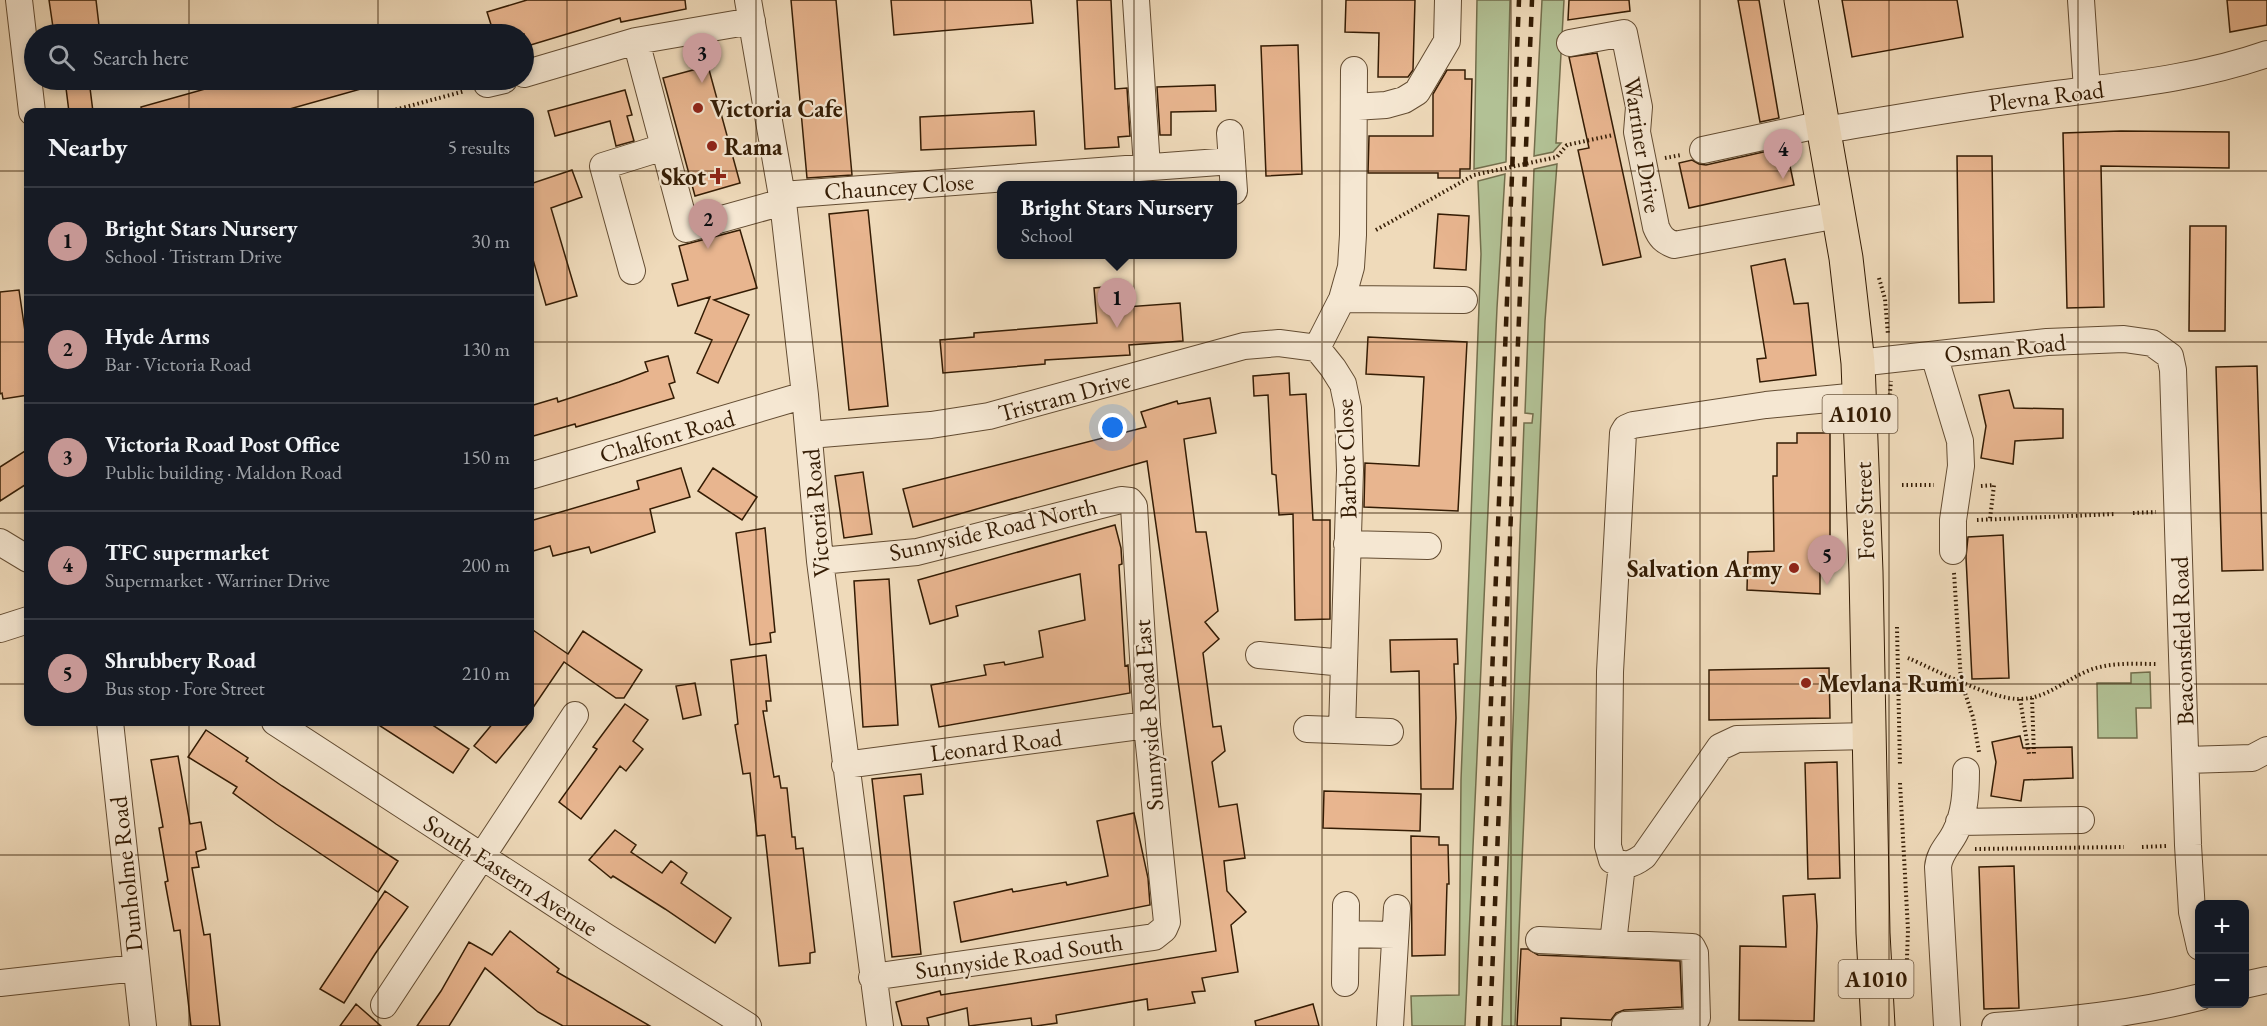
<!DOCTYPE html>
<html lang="en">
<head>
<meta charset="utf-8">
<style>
	:root { --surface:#171b24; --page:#242831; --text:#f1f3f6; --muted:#9ea1a6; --line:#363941; --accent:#c59692 }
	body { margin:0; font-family:"EB Garamond",serif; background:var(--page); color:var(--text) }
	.controls { position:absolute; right:18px; bottom:18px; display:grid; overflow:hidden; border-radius:12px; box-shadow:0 3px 9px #0003 }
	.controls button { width:54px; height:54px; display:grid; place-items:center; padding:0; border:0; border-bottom:2px solid var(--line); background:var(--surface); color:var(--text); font:30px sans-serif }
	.you { position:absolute; left:1113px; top:428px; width:21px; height:21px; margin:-15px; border:4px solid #fff; border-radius:50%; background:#1a73e8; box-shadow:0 0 0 9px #1a73e833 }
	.badge { display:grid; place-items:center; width:39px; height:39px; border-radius:50%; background:var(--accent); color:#111; font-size:20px; font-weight:700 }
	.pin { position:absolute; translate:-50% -50px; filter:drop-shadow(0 2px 3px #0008) }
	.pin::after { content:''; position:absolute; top:32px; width:21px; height:18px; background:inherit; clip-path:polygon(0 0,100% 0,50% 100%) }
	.popup { position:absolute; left:997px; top:181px; width:240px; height:78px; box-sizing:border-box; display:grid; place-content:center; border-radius:12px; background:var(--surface); filter:drop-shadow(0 2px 4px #0005); font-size:20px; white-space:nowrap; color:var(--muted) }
	.popup b { font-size:22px; color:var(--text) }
	.popup::after { content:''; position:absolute; left:50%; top:100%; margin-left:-12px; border:12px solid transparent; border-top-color:var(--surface) }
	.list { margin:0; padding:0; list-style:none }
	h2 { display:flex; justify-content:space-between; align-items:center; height:78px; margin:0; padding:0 24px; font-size:26px }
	h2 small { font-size:20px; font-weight:400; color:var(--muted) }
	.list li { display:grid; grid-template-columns:39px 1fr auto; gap:18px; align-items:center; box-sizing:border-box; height:108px; padding:0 24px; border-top:2px solid var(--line) }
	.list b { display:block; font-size:22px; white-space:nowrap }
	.list p { margin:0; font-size:20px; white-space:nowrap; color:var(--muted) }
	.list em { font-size:20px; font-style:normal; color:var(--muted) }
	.icon { flex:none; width:33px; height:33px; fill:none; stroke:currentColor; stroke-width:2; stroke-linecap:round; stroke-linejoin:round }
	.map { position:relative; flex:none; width:2267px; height:1026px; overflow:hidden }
	.search { position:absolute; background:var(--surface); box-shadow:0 3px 9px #0003; left:24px; top:24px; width:510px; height:66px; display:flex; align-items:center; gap:15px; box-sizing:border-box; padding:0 21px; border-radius:33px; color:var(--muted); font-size:22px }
	.panel { position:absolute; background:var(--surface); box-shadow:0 3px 9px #0003; left:24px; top:108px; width:510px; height:618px; border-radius:12px }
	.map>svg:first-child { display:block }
	.green { fill:#b2c195; stroke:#736e4c; stroke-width:1.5 }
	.building { fill:#e8b58f; stroke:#341c04; stroke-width:1.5 }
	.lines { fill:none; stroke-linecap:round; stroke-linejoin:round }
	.minor-casing { stroke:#634c32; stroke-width:28 }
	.major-casing { stroke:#341c04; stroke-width:35 }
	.path { stroke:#341c04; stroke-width:4; stroke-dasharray:1.5 3; stroke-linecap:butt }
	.minor { stroke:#f5e7d2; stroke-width:26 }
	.major { stroke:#efdaba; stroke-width:33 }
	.rail { stroke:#341c04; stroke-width:4.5; stroke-dasharray:10 10; stroke-linecap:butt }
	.grid { fill:none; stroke:#341c04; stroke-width:1.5; stroke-opacity:0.55 }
	.poi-dot { fill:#8f2418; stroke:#f5e7d2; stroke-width:2 }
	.labels { text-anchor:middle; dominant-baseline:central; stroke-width:4.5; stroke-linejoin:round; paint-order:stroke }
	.shield { fill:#f5e7d2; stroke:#6e5942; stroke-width:1.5 }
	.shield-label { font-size:22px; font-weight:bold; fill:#341c04 }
	.street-label { font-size:24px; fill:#341c04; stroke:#f5e7d2 }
	.poi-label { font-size:24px; font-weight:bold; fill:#341c04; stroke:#f5e7d2; text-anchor:start }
</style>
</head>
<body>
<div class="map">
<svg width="2267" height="1026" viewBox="0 0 2267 1026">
	<rect width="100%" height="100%" fill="#efdaba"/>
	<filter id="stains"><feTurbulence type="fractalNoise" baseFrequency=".00333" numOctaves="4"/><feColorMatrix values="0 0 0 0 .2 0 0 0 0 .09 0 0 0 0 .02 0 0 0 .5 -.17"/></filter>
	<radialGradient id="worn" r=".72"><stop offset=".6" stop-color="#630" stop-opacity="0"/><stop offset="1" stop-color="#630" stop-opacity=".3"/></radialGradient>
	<path class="green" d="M 1477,0 L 1510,0 L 1506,162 L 1474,169 Z
		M 1542,0 L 1564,0 L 1556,143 L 1561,143 L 1553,152 L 1534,156 Z
		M 1557,164 L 1545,321 L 1515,1026 L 1502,1026 L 1524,423 L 1532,423 L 1533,414 L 1525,413 L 1534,169 Z
		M 1505,174 L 1497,308 L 1465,1026 L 1412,1026 L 1411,996 L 1459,995 L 1461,780 L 1481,254 L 1478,181 Z
		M 2150,672 L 2151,708 L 2136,708 L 2137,738 L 2098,738 L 2097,683 L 2131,683 L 2131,673 Z"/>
	<path class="building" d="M 49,0 L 96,0 L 100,34 L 54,34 Z
		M 527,0 L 685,0 L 686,9 L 621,22 L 620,18 L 524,47 L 524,34 L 494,34 L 487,12 Z
		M 791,0 L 836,0 L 852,175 L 807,178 Z
		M 891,0 L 1031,0 L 1033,23 L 894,35 Z
		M 1077,0 L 1111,0 L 1115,89 L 1127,88 L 1130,136 L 1118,137 L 1119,147 L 1085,149 Z
		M 1346,0 L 1415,0 L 1413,70 L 1408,77 L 1378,77 L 1379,33 L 1345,32 Z
		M 1569,0 L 1629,0 L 1630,11 L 1568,20 Z
		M 1738,0 L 1759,0 L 1779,118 L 1760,122 Z
		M 1842,0 L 1957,0 L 1963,37 L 1852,57 Z
		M 2227,0 L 2267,0 L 2267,25 L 2230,32 Z
		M 1298,45 L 1302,174 L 1266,176 L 1261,46 Z
		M 1597,53 L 1641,257 L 1603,265 L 1578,150 L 1589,148 L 1569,57 Z
		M 708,66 L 740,183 L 695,196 L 663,78 Z
		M 1447,70 L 1465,70 L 1465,79 L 1472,79 L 1470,169 L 1460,169 L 1460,178 L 1438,178 L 1438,173 L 1368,173 L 1369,136 L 1433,136 L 1433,94 Z
		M 65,80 L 89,80 L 93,112 L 69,112 Z
		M 237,80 L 374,80 L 375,85 L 279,112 L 142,112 L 141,107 Z
		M 1215,85 L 1216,111 L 1171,112 L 1171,135 L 1160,135 L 1157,87 Z
		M 625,90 L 632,115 L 627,116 L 634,141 L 616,146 L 610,121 L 555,136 L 548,111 Z
		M 1034,111 L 1036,145 L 921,150 L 920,117 Z
		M 2121,131 L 2229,132 L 2229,168 L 2101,166 L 2104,307 L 2067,308 L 2063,133 Z
		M 1786,147 L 1794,185 L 1689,208 L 1679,163 L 1692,160 L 1699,164 L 1706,165 Z
		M 1957,156 L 1992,156 L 1994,302 L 1959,303 Z
		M 572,170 L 582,197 L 551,208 L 577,296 L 546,305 L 530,249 L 530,184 Z
		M 868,210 L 888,406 L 849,410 L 829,214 Z
		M 1438,214 L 1469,216 L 1466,270 L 1434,268 Z
		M 2190,226 L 2226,226 L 2225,331 L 2189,331 Z
		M 740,230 L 757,288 L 714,300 L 749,315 L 718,383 L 697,373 L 712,340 L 695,333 L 710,297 L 678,306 L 672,284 L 688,280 L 679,246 Z
		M 1785,259 L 1794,304 L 1808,303 L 1816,375 L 1760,382 L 1757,359 L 1766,358 L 1751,266 Z
		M 1124,285 L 1126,307 L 1180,303 L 1183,341 L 1129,345 L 1130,355 L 1045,360 L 1045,364 L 943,373 L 940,340 L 974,337 L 974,333 L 1097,323 L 1094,288 Z
		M 19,290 L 27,345 L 28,344 L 28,395 L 3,399 L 2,393 L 0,394 L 0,292 Z
		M 1368,337 L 1467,342 L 1458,511 L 1364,507 L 1365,463 L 1419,466 L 1424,377 L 1366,374 Z
		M 668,356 L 675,382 L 669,384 L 674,398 L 576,427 L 575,424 L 530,437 L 530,406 L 557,398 L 558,402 L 619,382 L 648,371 L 645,362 Z
		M 2257,366 L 2263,570 L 2222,571 L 2216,367 Z
		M 1289,373 L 1290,395 L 1306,394 L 1313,520 L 1330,520 L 1330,619 L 1295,620 L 1293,514 L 1279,515 L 1276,475 L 1272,474 L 1268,395 L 1254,396 L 1253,376 Z
		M 2009,390 L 2014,408 L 2063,409 L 2063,438 L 2015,441 L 2013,464 L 1981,458 L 1986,426 L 1979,395 Z
		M 1210,398 L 1216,433 L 1184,439 L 1196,532 L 1206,532 L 1218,611 L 1205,622 L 1219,639 L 1203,653 L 1213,727 L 1221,726 L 1225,751 L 1212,762 L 1219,807 L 1237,804 L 1245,858 L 1224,861 L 1227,891 L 1246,912 L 1231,925 L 1238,972 L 1202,978 L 1205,991 L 1192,992 L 1195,1003 L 1148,1010 L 1147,999 L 1056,1015 L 1057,1023 L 1036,1026 L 1032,1026 L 1031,1018 L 969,1026 L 967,1008 L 927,1018 L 929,1026 L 902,1026 L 896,1002 L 940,991 L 941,995 L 1216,951 L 1147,461 L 913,527 L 903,489 L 1146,427 L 1141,412 L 1177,401 L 1178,404 Z
		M 1797,433 L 1830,433 L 1830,548 L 1820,548 L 1820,594 L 1747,590 L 1748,552 L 1774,551 L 1773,476 L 1777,476 L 1777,443 L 1797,443 Z
		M 28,449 L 28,483 L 0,501 L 0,467 Z
		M 681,468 L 690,497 L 650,509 L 655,532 L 591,553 L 589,547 L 553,556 L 550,546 L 530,552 L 530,521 L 639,489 L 637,481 Z
		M 713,468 L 757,497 L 742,520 L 698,491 Z
		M 863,472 L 872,534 L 844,538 L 835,476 Z
		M 1115,525 L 1121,548 L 1122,564 L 1119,565 L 1125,666 L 1128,665 L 1130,693 L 939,727 L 931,685 L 986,675 L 984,665 L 1004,662 L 1005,665 L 1043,657 L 1039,631 L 1085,620 L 1080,574 L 956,606 L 958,616 L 930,624 L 918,580 Z
		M 765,528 L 775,632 L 770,633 L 771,642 L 750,645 L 736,533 Z
		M 2003,535 L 2009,678 L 1972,679 L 1966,557 L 1968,537 Z
		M 889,579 L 898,725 L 863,727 L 854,581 Z
		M 530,628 L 568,654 L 583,631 L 642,670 L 624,698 L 616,698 L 564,662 L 530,712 Z
		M 1457,639 L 1458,664 L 1454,664 L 1456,718 L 1453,789 L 1421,789 L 1419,671 L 1391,672 L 1390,640 Z
		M 766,655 L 771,701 L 766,701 L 767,711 L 763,711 L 774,777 L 779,776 L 781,788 L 787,788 L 792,837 L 795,837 L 796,849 L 803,848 L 815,952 L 810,953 L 810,963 L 779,966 L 765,835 L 757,836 L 750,773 L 743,774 L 735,725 L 738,724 L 731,660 Z
		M 1829,668 L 1830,718 L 1709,720 L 1709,670 Z
		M 695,683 L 701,715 L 683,719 L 676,686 Z
		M 625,704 L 648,720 L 633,741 L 643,749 L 626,771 L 620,766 L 581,819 L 559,802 L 597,749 L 593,747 Z
		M 374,722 L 428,722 L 469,749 L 453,773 Z
		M 494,722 L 530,722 L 496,763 L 474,746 Z
		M 206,730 L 248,758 L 246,761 L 282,786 L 398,861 L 378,892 L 276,824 L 233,793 L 237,787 L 188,757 Z
		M 2020,736 L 2023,748 L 2072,747 L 2073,778 L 2024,780 L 2021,801 L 1991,796 L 1996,762 L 1992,742 Z
		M 178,756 L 190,824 L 201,822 L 206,849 L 196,852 L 199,867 L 192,868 L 204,935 L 210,934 L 220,1026 L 191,1026 L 180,930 L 174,931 L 165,882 L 168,881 L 159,828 L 163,827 L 151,760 Z
		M 1837,762 L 1840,878 L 1808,879 L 1805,763 Z
		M 921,774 L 923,794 L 904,796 L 921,954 L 892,957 L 872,779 Z
		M 1324,791 L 1421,794 L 1420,831 L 1323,828 Z
		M 1134,813 L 1148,878 L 1150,905 L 961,942 L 954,902 L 1012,889 L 1013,892 L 1066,882 L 1067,885 L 1108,876 L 1097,821 Z
		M 615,830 L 636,845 L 631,852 L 662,873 L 671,861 L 687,873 L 681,883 L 731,918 L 715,943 L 665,909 L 613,876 L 611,878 L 589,860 Z
		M 1411,836 L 1439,837 L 1439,845 L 1448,845 L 1449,884 L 1447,884 L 1445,955 L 1412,956 Z
		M 2014,866 L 2019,1008 L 1984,1009 L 1979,867 Z
		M 385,891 L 408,907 L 375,954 L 344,1003 L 320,989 Z
		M 1815,894 L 1817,926 L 1814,1021 L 1739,1020 L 1740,946 L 1786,947 L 1783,896 Z
		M 510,931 L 559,969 L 557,972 L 650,1026 L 563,1026 L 538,1012 L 485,968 L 449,1026 L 417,1026 L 441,991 L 469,942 L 492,955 Z
		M 1521,949 L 1528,949 L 1538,955 L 1680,961 L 1682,1007 L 1624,1010 L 1616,1013 L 1611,1020 L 1561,1018 L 1561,1026 L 1517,1026 Z
		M 356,1004 L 381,1026 L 340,1026 Z
		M 1313,1004 L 1319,1026 L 1256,1026 L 1255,1021 Z"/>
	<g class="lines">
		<g class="minor-casing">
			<path id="minor" d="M 19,0 L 32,112
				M 748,0 L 783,202 L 805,395 L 820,561 L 880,1026
				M 1136,0 L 1147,167
				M 2081,0 L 2087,90
				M 636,41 L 686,229 L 783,202
				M 1570,43 L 1624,33 L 1639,107 L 1637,132 L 1656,227 C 1660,237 1664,241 1674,245 L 1838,215
				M 524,74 L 636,41 L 752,21
				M 487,84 L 504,80
				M 1354,107 L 1386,105 L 1404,100 L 1417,92 L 1447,41 L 1448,0
				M 1824,130 C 1894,119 1964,106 2035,97 C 2113,86 2193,80 2267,54
				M 1230,133 L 1234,191
				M 1703,150 L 1823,124
				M 782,195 L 1232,161
				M 632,271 L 603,166 L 664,147
				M 1342,299 L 1464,300
				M 1934,355 L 1960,441 L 1961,466 L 1953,520 L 1953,551
				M 1858,363 L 2047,342 L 2124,339 L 2152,343 L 2170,356 L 2173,370 L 2188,845 L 2192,912 L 2200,947
				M 1859,396 L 1766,405 L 1633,425 L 1626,428 L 1623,433 L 1610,672 L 1608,846 L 1612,860 C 1625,867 1632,865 1644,856 L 1720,747 L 1737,739 L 1870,736
				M 809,435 L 931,425 L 989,416 L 1244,346 L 1279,343 L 1317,348
				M 530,476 L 805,395
				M 0,542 L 28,559
				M 1347,544 L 1428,546
				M 820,561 L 917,552 L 1121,500 L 1130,501 L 1134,506 L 1147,725 L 1167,922 L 1164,929 L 1154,937 L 872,977
				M 0,629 L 28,620
				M 1259,655 L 1344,663
				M 110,722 L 143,1026
				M 275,722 L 606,937 L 748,1026
				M 1307,729 L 1390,732
				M 1342,730 L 1350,470 L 1348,408 L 1343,384 L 1333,368 L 1317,348 L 1342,299 L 1351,267 L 1353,235 L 1354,70
				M 2186,760 L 2252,758 L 2267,750
				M 845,765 L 1147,725
				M 1959,822 L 2081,820
				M 1346,934 L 1395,935
				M 1539,940 L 1692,947 L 1695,953 L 1697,1018 L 1693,1022 L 1625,1025
				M 1613,943 L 1622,865
				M 0,983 L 136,968
				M 1345,983 L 1346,905
				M 2244,985 L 2267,980
				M 384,1005 L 575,715
				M 1390,1026 L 1397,908
				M 1947,1026 L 1938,867 C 1939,853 1949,845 1955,833 C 1965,814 1966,792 1966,771
				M 1995,1026 C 2064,1021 2133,1014 2200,997"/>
		</g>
		<g class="major-casing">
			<path id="major" d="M 1801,0 L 1846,258 L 1858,363 L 1866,572 L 1873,933 L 1878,1026"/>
		</g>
		<path class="path" d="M 387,112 L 465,91
			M 1665,158 L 1681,155
			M 1376,230 L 1474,175 L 1557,157 L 1567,145 L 1613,135
			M 1879,278 L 1885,299 L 1888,335
			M 1889,404 L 1891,381
			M 1902,485 L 1934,485
			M 1981,486 L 1994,485 L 1990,519
			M 2133,513 L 2156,512
			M 1977,520 L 2116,514
			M 1954,573 L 1961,681 L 1973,717 L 1979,752
			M 1897,627 L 1900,766
			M 1908,658 C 1936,670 1990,699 2019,699 C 2047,699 2064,680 2090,670 C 2111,662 2135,664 2158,664
			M 2032,698 L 2034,755
			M 2020,699 L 2029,754
			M 1900,783 L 1908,930 L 1906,985
			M 2142,847 L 2166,846
			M 1975,849 L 2124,847"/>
		<use href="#minor" class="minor"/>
		<use href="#major" class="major"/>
		<path class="rail" d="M 1478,1026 L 1519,0
			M 1490,1026 L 1532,0"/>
	</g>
	<path class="grid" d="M 189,0 L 189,34M 378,0 L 378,34M 567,0 L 567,1026M 756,0 L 756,1026M 945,0 L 945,1026M 1134,0 L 1134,1026M 1322,0 L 1322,1026M 1511,0 L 1511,1026M 1700,0 L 1700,1026M 1889,0 L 1889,1026M 2078,0 L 2078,1026M 189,80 L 189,112M 378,80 L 378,112M 0,171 L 28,171M 530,171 L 2267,171M 0,342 L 28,342M 530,342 L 2267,342M 0,513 L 28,513M 530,513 L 2267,513M 0,684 L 28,684M 530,684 L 2267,684M 189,722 L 189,1026M 378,722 L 378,1026M 0,855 L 2267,855"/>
	<g class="poi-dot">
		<circle cx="698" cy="108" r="6"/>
		<circle cx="712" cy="146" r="6"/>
		<path d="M715 167h6v6h6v6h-6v6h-6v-6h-6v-6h6z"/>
		<circle cx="1794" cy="568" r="6"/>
		<circle cx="1806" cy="683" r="6"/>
	</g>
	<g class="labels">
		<g class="shield">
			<rect x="1822.5" y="395" width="75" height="38" rx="4.5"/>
			<rect x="1838.5" y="960" width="75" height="38" rx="4.5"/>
		</g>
		<g class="shield-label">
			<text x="1860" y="414">A1010</text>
			<text x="1876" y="979">A1010</text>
		</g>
		<g class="street-label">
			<text transform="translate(2046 96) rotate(-7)">Plevna Road</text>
			<text transform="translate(1643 145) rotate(81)">Warriner Drive</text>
			<text transform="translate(899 186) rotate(-4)">Chauncey Close</text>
			<text transform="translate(2005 348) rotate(-6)">Osman Road</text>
			<text transform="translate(1064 396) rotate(-15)">Tristram Drive</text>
			<text transform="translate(667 436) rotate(-16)">Chalfont Road</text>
			<text transform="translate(1346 459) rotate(-92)">Barbot Close</text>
			<text transform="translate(1864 511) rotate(-92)">Fore Street</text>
			<text transform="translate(816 513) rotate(-95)">Victoria Road</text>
			<text transform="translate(993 529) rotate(-13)">Sunnyside Road North</text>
			<text transform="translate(2182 641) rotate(-92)">Beaconsfield Road</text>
			<text transform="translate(1148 715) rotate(-94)">Sunnyside Road East</text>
			<text transform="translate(996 745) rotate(-7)">Leonard Road</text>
			<text transform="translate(126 874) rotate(-96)">Dunholme Road</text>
			<text transform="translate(511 875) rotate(33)">South Eastern Avenue</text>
			<text transform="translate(1019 956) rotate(-8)">Sunnyside Road South</text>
		</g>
		<g class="poi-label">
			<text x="710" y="108">Victoria Cafe</text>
			<text x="724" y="146">Rama</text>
			<text x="706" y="176" text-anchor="end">Skot</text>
			<text x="1782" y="568" text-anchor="end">Salvation Army</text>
			<text x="1818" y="683">Mevlana Rumi</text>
		</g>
	</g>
	<rect width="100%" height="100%" filter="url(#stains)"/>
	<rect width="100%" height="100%" fill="url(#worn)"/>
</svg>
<div class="controls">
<button>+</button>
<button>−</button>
</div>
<div class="you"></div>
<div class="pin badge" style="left:1117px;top:328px">1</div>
<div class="popup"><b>Bright Stars Nursery</b>School</div>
<div class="pin badge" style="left:708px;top:249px">2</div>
<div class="pin badge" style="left:702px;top:83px">3</div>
<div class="pin badge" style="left:1783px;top:179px">4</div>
<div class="pin badge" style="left:1827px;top:585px">5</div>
<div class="search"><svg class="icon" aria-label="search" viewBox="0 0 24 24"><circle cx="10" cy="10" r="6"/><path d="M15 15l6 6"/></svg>Search here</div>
<section class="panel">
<h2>Nearby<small>5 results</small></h2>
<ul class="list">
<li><span class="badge">1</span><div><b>Bright Stars Nursery</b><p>School · Tristram Drive</p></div><em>30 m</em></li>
<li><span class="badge">2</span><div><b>Hyde Arms</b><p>Bar · Victoria Road</p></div><em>130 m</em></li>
<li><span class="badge">3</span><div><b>Victoria Road Post Office</b><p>Public building · Maldon Road</p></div><em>150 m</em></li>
<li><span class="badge">4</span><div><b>TFC supermarket</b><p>Supermarket · Warriner Drive</p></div><em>200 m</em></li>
<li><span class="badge">5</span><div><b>Shrubbery Road</b><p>Bus stop · Fore Street</p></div><em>210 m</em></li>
</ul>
</section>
</div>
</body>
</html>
